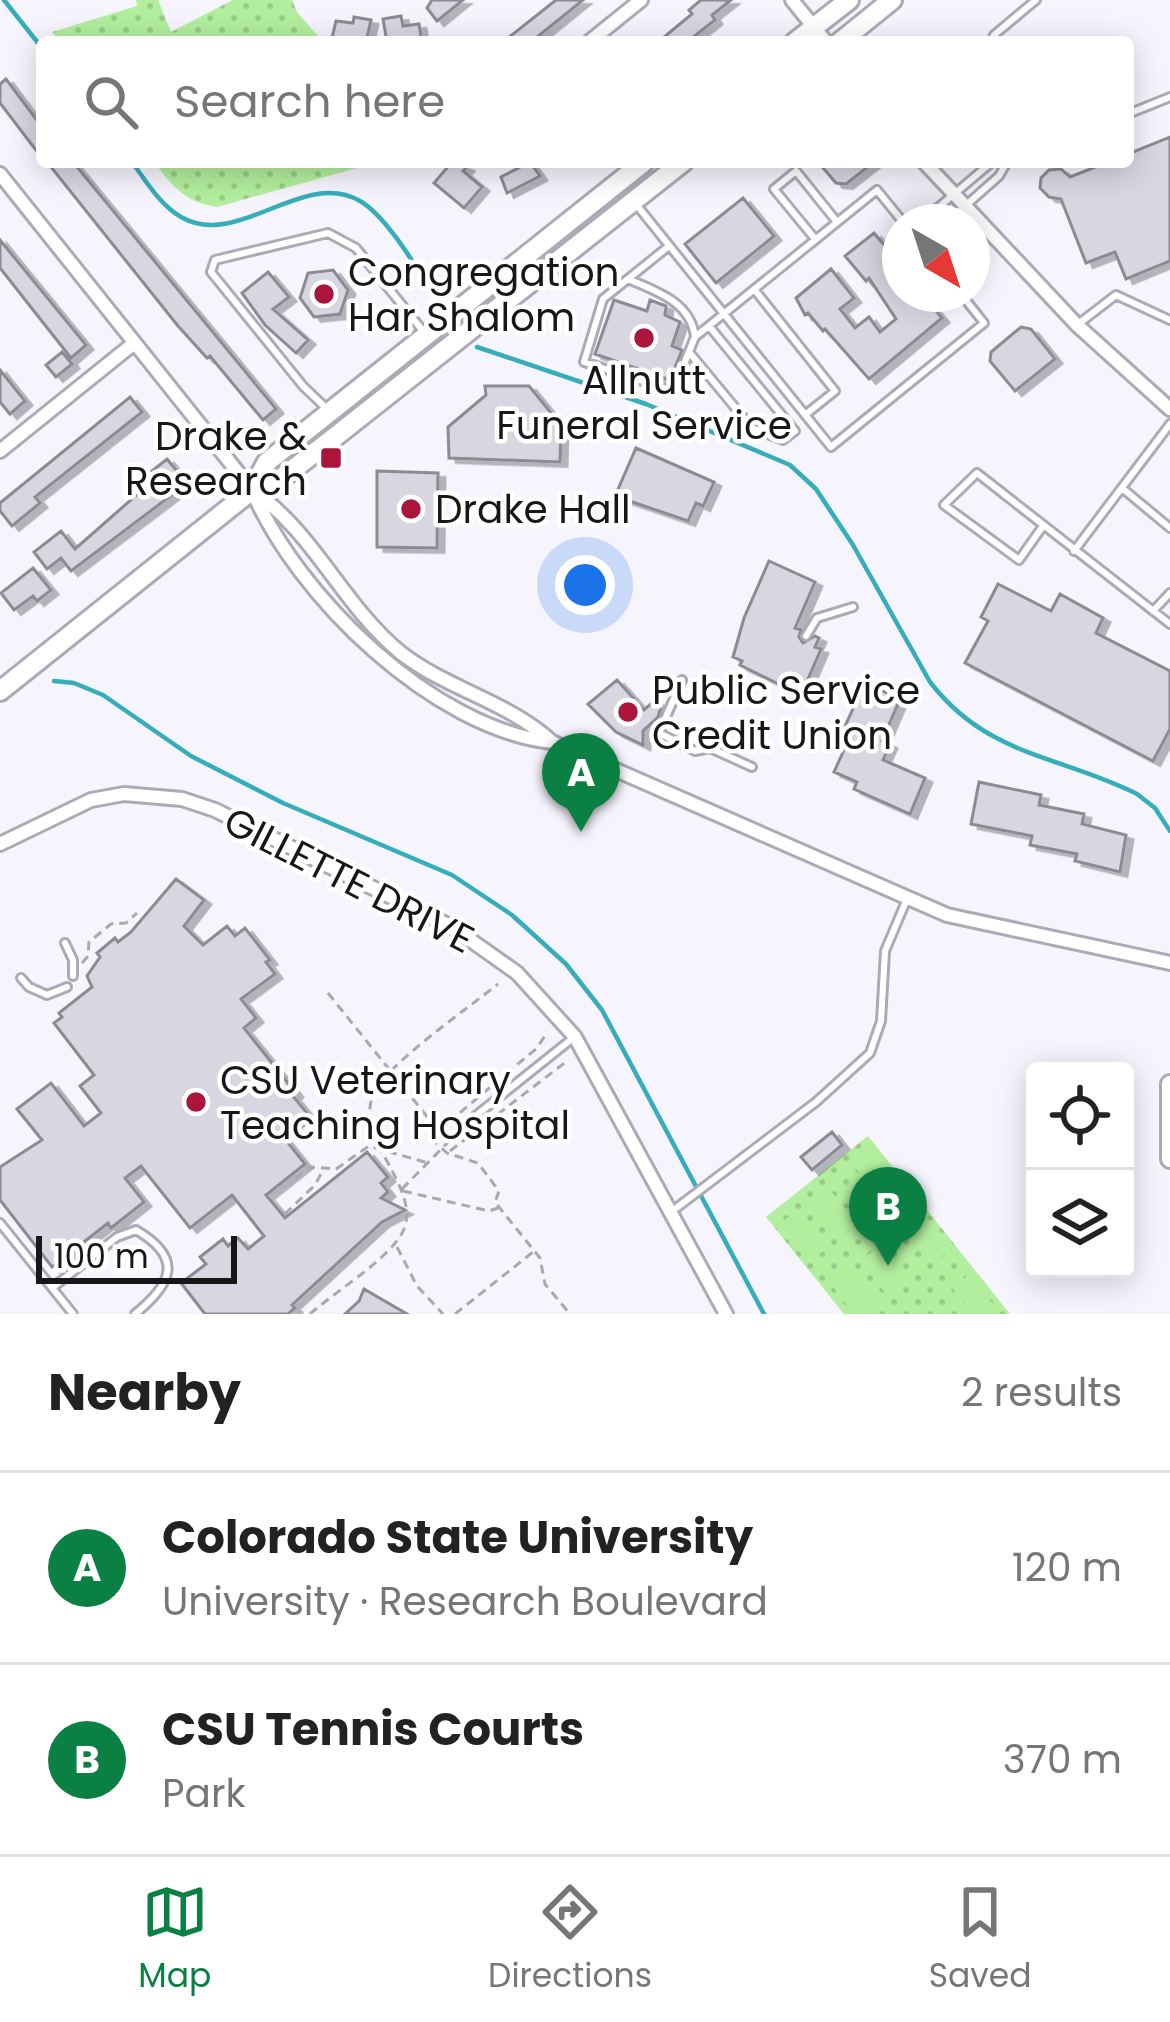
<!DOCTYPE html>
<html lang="en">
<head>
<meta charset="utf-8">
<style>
	:root { --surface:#fff; --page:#f2f2f2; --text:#222; --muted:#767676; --line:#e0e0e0; --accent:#0b8043 }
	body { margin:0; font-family:Poppins,sans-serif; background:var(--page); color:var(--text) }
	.controls { position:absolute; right:36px; bottom:36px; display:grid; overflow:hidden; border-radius:12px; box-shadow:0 6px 30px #0003 }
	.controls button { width:108px; height:108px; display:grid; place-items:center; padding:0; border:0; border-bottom:3px solid var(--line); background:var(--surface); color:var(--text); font:60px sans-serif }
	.compass { position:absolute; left:882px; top:204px; width:108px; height:108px; border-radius:50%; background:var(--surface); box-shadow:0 6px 30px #0003; rotate:141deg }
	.scale { position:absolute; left:36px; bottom:30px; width:201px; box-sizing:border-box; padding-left:12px; border:6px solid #17171a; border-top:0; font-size:33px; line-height:42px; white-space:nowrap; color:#17171a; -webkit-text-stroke:9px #fff; paint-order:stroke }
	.you { position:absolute; left:585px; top:585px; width:42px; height:42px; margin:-30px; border:9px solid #fff; border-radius:50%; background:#1a73e8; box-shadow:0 0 0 18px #1a73e833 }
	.badge { display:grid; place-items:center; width:78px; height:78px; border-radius:50%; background:var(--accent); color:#fff; font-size:39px; font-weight:700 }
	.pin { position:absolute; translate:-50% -99px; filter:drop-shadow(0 3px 6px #0008) }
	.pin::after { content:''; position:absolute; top:63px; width:42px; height:36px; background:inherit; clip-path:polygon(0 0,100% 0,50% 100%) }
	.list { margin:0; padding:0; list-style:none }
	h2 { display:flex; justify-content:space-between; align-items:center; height:156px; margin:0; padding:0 48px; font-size:51px }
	h2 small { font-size:39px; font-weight:400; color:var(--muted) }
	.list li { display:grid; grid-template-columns:78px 1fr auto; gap:36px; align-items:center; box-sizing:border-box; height:192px; padding:0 48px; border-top:3px solid var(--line) }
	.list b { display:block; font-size:45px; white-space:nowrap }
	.list p { margin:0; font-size:39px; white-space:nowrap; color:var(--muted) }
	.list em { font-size:39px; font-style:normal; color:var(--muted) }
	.icon { flex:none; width:66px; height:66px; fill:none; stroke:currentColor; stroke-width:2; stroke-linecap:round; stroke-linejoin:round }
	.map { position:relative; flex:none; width:1170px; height:1314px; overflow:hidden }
	.search { position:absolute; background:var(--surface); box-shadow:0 6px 30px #0003; left:36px; right:36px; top:36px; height:132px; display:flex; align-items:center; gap:30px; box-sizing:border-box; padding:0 42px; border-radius:12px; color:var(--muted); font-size:45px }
	.sheet { height:540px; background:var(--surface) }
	nav { display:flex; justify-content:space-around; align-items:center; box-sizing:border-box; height:168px; border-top:3px solid var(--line); background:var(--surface); font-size:33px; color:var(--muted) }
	nav a { display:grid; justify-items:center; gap:6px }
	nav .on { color:var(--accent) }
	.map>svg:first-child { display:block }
	.park { fill:url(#park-dots) }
	.garden { fill:#b2ee9e }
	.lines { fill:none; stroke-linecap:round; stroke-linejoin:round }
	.stream { stroke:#36adba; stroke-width:4.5 }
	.building { fill:#d8d6e1; stroke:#8c8a94; stroke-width:3; filter:url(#shadow) }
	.lane-casing { stroke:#adaab5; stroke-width:12 }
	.street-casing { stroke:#adaab5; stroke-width:18 }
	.secondary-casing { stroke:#adaab5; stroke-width:22 }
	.primary-casing { stroke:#adaab5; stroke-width:24 }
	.path { stroke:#aaa8af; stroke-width:3; stroke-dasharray:9 6; stroke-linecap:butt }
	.lane { stroke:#fff; stroke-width:6 }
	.street { stroke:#fff; stroke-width:12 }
	.secondary { stroke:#fff; stroke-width:16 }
	.primary { stroke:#fff; stroke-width:18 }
	.poi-dot { fill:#ab153c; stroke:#fff; stroke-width:4.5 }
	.labels { text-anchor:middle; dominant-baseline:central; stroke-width:9; stroke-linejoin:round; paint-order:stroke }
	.poi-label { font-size:39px; fill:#17171a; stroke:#fff; text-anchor:start }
	.street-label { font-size:39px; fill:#17171a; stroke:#fff }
</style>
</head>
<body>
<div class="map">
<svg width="1170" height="1314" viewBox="0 0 1170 1314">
	<defs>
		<pattern id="park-dots" width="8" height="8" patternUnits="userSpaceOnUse" patternTransform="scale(3)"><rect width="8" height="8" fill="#b2ee9e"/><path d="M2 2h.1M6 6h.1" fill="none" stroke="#98cb88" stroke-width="1.8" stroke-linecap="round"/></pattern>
		<filter id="shadow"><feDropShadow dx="7" dy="4.5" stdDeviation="0" flood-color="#0004"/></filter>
	</defs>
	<rect width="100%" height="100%" fill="#f6f4fd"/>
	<path class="park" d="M 136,0 L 158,0 L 171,32 L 233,0 L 292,0 L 297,12 L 323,42 L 60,42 L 52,32 L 137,6 Z
		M 154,162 L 371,162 L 371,164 L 217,207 C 185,202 173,187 154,162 Z
		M 868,1136 L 1010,1314 L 844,1314 L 766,1217 Z"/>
	<path class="garden" d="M 870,1151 L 900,1189 L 883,1203 L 853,1165 Z
		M 827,1186 L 857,1224 L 840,1237 L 810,1200 Z
		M 798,1209 L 828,1247 L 811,1261 L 781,1223 Z
		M 920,1213 L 950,1250 L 932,1264 L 902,1226 Z
		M 877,1248 L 907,1285 L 890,1299 L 860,1261 Z
		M 848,1271 L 878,1308 L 870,1314 L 854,1314 L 831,1284 Z
		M 969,1274 L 999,1312 L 996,1314 L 973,1314 L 952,1288 Z"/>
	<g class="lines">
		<path class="stream" d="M 4,0 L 42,48
			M 132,162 C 146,181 160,205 181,217 C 238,250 303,168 360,201 C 388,217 421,275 439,303
			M 477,347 L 646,404 L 790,465 L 816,489 L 853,545 L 930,682 C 988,757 1059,755 1137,794 L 1155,808 L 1170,831
			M 54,681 L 74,683 L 103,695 L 191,756 L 283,803 L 452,875 L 512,915 L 566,964 L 602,1010 L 764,1314"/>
	</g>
	<path class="building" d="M 432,0 L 463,0 L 437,21 L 427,8 Z
		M 556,0 L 583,0 L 531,42 L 503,42 Z
		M 701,0 L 731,0 L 712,15 L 715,20 L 687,42 L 658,42 L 692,14 L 689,10 Z
		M 401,16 L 403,26 L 419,24 L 422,42 L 387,42 L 383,19 Z
		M 354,17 L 371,20 L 366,42 L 332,38 L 336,21 L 353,23 Z
		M 6,79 L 42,127 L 42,158 L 0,103 L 0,84 Z
		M 1170,137 L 1170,261 L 1126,279 L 1115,252 L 1086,263 L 1061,199 L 1049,197 L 1040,188 L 1041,178 L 1049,170 L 1061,169 L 1070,177 L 1108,162 L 1128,162 L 1128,154 Z
		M 47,162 L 73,162 L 276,409 L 263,420 L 210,356 L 207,358 L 178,326 Z
		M 452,162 L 467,167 L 463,171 L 482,187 L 464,208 L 434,183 Z
		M 530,162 L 540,176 L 507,193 L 501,177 Z
		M 818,162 L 874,162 L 846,184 L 836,183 Z
		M 743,198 L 774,236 L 716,283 L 685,244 Z
		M 874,233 L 900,264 L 900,294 L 922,294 L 942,318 L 869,379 L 825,329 L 823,331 L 808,313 L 805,315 L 796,298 L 831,269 L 854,298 L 840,309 L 855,328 L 869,317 L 880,332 L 896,319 L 869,278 L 866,281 L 845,256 Z
		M 0,240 L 86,345 L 71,358 L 0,268 Z
		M 333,270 L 348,290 L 340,314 L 314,317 L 300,298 L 308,273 Z
		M 268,272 L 289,297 L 273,309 L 308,340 L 296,353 L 265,325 L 242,293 Z
		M 614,300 L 647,311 L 650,300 L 666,306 L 665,315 L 680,322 L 672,346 L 682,350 L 670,380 L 595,354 Z
		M 1021,327 L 1031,329 L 1055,359 L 1015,391 L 990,361 L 991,352 Z
		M 62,352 L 72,364 L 56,377 L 46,365 Z
		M 0,370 L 25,401 L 10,414 L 0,402 Z
		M 485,386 L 529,386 L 561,425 L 560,462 L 449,458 L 448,427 L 486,395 Z
		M 130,397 L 142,412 L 35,497 L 40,503 L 12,526 L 0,511 L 0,503 Z
		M 636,448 L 714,482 L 703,506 L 696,503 L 688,521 L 615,496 Z
		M 167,459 L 185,481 L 179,485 L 181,488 L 71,571 L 61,558 L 47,569 L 34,552 L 61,531 L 75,549 L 157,477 L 152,471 Z
		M 377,471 L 438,473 L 437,548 L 377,547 Z
		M 769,561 L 815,582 L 795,628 L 801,630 L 799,637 L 803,643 L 815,636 L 819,638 L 815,647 L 821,649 L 801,695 L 740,665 L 742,661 L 733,657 L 744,618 Z
		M 33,568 L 51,590 L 37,601 L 33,596 L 14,610 L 1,593 Z
		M 998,584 L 1051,611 L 1060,594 L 1103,618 L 1096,633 L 1170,671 L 1170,729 L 1153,761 L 965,663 L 988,621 L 981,617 Z
		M 617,680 L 644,710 L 655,700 L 661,707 L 658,717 L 643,731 L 643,745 L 616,732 L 588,704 Z
		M 865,683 L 900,699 L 882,741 L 890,744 L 883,760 L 925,778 L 910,814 L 854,789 L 857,782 L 834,772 L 853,730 L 845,726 Z
		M 979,782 L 1041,795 L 1039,805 L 1084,814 L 1082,824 L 1126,835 L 1120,872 L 1075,861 L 1077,854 L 1030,845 L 1032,836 L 971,824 Z
		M 176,879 L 204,900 L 184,926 L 203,945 L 227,926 L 235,936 L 245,928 L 270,960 L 266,962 L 275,974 L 241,999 L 256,1018 L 244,1028 L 296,1093 L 293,1096 L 307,1113 L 281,1134 L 305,1164 L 266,1195 L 285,1218 L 367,1152 L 388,1177 L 381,1183 L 388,1192 L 381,1198 L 405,1210 L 382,1222 L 292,1305 L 295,1308 L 288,1314 L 205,1314 L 181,1283 L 206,1264 L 200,1257 L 223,1239 L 228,1246 L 238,1238 L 248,1249 L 264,1236 L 232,1195 L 190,1228 L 141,1166 L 125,1178 L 144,1202 L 111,1228 L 108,1223 L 52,1267 L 0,1200 L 0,1167 L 42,1140 L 17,1109 L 51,1083 L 84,1126 L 101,1113 L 80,1086 L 94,1075 L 54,1023 L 62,1017 L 59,1013 L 92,987 L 87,976 L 100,957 L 97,953 L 115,938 L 118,942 L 131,932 Z
		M 832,1132 L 842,1145 L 812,1170 L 801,1157 Z
		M 364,1289 L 407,1314 L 345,1314 L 359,1301 Z"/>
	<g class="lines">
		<g class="lane-casing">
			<path id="lane" d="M 991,42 L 994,35 L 1036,0
				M 1128,114 L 1170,97
				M 635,203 L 831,447 L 984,323 L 961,294
				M 921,222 L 992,162
				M 947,222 L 999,176 L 1007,162
				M 815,239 L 774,189 L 796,171 L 837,222
				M 669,246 L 603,299 L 584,362 L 673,391 L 695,337 L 877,190 L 903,222
				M 628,279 C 656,291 691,302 695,337
				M 754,289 L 835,391 L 805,415
				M 1077,325 L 1116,295 L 1170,320
				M 689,352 L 752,428 L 783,440 L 795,431 L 709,326
				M 327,409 L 303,386 L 211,272 L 215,260 L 328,233 L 356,248 L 423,331
				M 1122,488 L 1170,528
				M 1043,526 L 1019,560 L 944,505 L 977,473 L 1170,624
				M 1074,551 L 1170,424
				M 1153,611 L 1170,593
				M 806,636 L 817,618 L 853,607
				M 682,680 L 659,733 L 695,751 L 710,748 L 752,767
				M 65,943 L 73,960 L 73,976
				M 21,978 L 29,987 L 47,995 L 67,987
				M 463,1126 L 573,1038
				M 671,1212 L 816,1102 L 870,1053 L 881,1021 L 885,951 L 907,899
				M 0,1223 L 73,1314
				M 52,1288 L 117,1237 L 136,1230 C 184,1258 172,1284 135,1314"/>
		</g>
		<g class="street-casing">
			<path id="street" d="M 792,0 L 826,42
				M 589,42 L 641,0
				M 924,162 L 1077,325 L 1170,409
				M 0,174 L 252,490 C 314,532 343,606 401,653 C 447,689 509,702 552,742
				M 0,451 L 133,344
				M 252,490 C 297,596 433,729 552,742 L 947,915 L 1170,963
				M 0,844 L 91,800 L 124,794 L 182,799 L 215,810 L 452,927 L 517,973 L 575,1037 L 726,1314"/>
		</g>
		<g class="secondary-casing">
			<path id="secondary" d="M 1170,1084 L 1170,1159"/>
		</g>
		<g class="primary-casing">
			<path id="primary" d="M 795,42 L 849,0
				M 840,42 L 892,0
				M 252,490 L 267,462 L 644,162
				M 0,691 L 252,490 L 279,480 L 322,447 L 683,162"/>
		</g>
		<path class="path" d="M 82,963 L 88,956 L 89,942 L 111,924 L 126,923 L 137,913
			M 328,993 L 433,1124 L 436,1143 L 447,1153 L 478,1163 L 499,1191 L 495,1202 L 540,1258 L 545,1284 L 570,1314
			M 437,1132 L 537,1048 L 546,1034
			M 450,1151 L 567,1061
			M 295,1179 L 311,1167 L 336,1169 L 369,1146 L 428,1163
			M 402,1189 L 458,1132
			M 403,1191 L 489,1211 L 498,1208
			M 285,1214 L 315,1185 L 322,1172
			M 397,1247 L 417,1286 L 443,1314
			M 310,1314 C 335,1292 375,1268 396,1242 C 435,1196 353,1145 373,1095 C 385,1065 470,1007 498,984
			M 455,1314 L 533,1252"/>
		<use href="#lane" class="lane"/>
		<use href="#street" class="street"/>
		<use href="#secondary" class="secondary"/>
		<use href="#primary" class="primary"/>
	</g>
	<g class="poi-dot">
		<circle cx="324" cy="294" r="12"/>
		<circle cx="644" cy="338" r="12"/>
		<rect x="319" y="446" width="24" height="24" rx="6"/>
		<circle cx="411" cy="509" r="12"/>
		<circle cx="628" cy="712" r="12"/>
		<circle cx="196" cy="1102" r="12"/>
	</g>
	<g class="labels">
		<g class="poi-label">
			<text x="348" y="272">Congregation<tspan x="348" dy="45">Har Shalom</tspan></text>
			<text x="644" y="380" text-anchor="middle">Allnutt<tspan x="644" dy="45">Funeral Service</tspan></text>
			<text x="307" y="436" text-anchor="end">Drake &amp;<tspan x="307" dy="45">Research</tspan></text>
			<text x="435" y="509">Drake Hall</text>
			<text x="652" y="690">Public Service<tspan x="652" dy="45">Credit Union</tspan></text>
			<text x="220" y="1080">CSU Veterinary<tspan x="220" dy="45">Teaching Hospital</tspan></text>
		</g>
		<g class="street-label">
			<text transform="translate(349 880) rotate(27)">GILLETTE DRIVE</text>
		</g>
	</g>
</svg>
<div class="controls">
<button><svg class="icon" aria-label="locate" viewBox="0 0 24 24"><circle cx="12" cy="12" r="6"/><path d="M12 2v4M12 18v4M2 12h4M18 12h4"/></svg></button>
<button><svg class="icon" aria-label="layers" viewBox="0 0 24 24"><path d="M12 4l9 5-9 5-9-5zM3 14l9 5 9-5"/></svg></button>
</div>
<svg class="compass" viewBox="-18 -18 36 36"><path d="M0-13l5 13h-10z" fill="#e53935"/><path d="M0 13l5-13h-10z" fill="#767676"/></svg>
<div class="scale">100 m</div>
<div class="you"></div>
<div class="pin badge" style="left:581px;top:832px">A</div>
<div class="pin badge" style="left:888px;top:1266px">B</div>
<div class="search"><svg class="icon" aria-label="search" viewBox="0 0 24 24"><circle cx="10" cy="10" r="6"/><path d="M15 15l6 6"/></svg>Search here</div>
</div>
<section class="sheet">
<h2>Nearby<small>2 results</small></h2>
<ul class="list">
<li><span class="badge">A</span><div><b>Colorado State University</b><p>University · Research Boulevard</p></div><em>120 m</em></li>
<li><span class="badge">B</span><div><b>CSU Tennis Courts</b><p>Park</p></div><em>370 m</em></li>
</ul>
</section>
<nav>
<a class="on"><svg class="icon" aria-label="map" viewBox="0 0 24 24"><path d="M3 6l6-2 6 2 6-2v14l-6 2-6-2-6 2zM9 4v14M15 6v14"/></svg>Map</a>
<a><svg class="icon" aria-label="directions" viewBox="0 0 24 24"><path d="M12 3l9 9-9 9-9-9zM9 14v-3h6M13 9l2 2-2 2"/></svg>Directions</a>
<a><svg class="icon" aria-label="saved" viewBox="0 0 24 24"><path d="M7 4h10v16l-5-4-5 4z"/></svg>Saved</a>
</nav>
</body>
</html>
